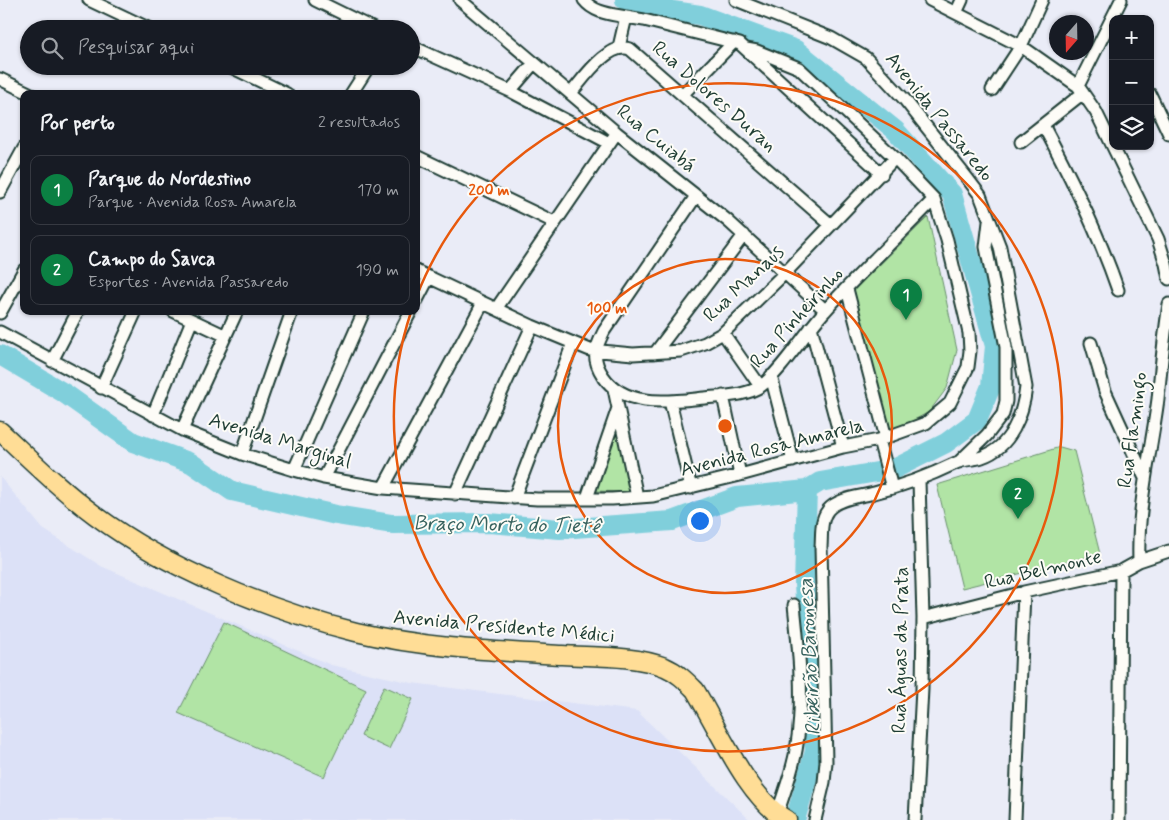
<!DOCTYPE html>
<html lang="pt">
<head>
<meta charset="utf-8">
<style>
	:root { --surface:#171b24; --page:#242831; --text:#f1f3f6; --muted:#9ea1a6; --line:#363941; --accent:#0b8043 }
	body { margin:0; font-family:Mynerve,sans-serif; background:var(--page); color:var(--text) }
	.controls { position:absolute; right:15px; top:15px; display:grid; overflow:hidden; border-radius:10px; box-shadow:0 1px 4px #0004 }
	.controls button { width:45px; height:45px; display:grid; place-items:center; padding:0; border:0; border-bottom:1px solid var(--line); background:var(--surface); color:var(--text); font:25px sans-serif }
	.compass { position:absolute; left:1049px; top:15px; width:45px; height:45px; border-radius:50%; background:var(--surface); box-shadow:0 1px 4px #0004; rotate:200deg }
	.you { position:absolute; left:699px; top:520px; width:18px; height:18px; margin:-12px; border:4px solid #fff; border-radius:50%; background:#1a73e8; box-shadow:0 0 0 8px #1a73e833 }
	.badge { display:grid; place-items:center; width:32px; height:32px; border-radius:50%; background:var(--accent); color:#fff; font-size:16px; font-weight:700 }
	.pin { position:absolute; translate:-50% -41px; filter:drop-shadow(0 1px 2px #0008) }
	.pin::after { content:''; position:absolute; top:26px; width:18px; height:15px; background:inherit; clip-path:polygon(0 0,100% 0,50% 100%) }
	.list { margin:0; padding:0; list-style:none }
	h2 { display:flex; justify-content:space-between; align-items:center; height:65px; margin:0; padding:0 20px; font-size:21px }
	h2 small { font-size:16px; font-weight:400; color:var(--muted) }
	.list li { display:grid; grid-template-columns:32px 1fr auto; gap:15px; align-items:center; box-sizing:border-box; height:70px; margin:0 10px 10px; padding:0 10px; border:1px solid var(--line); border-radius:10px }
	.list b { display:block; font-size:19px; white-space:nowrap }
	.list p { margin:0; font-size:16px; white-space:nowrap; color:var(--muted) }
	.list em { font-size:16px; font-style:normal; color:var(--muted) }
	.icon { flex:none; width:28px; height:28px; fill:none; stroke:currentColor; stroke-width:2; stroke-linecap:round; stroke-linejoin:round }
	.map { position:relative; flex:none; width:1169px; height:820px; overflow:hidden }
	.search { position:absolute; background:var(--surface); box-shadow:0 1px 4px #0004; left:20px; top:20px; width:400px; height:55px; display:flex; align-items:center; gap:12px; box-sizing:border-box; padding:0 18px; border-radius:28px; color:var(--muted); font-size:19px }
	.panel { position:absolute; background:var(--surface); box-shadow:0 1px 4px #0004; left:20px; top:90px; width:400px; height:225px; border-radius:10px }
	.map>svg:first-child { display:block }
	.built { fill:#dce1f7 }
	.green { fill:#b1e4a5; stroke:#68906c }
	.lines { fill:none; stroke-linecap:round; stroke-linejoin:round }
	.river { stroke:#80cfdb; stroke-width:20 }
	.minor-casing { stroke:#1f3d34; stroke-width:15 }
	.primary-casing { stroke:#1f3d34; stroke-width:21 }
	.minor { stroke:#fdfcf7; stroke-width:11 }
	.primary { stroke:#ffdd96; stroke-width:18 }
	.ring { fill:none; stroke:#e8590c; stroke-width:2.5 }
	.labels { text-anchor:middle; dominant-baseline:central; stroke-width:4; stroke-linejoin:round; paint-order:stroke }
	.street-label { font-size:20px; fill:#1f3d34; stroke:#fdfcf7 }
	.water-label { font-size:21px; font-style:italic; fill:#37625e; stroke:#fdfcf7 }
	.centre { fill:#e8590c; stroke:#fdfcf7; stroke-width:2.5 }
	.ring-label { font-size:15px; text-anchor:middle; font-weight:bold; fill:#e8590c; stroke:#fdfcf7; stroke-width:4; stroke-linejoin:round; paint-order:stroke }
</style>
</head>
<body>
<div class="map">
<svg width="1169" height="820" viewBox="0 0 1169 820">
	<rect width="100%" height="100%" fill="#eaecf7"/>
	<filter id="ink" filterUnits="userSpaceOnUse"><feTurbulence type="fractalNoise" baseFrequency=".02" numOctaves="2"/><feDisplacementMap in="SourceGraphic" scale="10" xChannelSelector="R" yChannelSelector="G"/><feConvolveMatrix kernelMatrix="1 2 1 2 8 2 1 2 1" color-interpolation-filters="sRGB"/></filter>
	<g filter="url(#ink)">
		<path class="built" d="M 0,477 L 43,529 L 101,566 L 331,665 L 412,683 L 637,711 L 750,820 L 0,820 Z"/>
		<path class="green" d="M 928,217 L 957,350 L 947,388 L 929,412 L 901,427 L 889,429 L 854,290 Z
			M 619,418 L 630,492 L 595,491 Z
			M 1060,447 L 1074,451 L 1100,554 L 962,588 L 937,485 Z
			M 224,622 L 366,689 L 324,777 L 178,713 Z
			M 384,686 L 413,699 L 389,749 L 361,736 Z"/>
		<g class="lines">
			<path class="river" d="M 0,355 L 64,393 L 133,442 L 191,463 L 232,491 L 336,515 L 392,524 L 489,523 L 560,529 L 672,521 L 737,497 L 807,490 L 820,482 L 894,469 L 946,443 L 977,420 L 991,386 L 995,346 L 952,194 L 895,130 L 796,50 L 700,15 L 633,5 L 625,0
				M 795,820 L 815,751 L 804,584 L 807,490"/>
			<g class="minor-casing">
				<path id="minor" d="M 89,0 L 150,29
					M 315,0 L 374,29
					M 460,0 L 617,133 L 728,221 L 825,310
					M 584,0 C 594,13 611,14 626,17
					M 736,0 L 831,38 L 866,58 L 905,100 L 967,178 L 980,195 L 1000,247 L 1026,387 C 1023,415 1011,447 982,457 C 974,460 964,459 956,463 C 929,476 903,486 874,493 C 860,497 838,498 828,510 C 820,520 822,535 821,547 L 826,762 L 824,782 L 815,820
					M 930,0 L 1021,46 L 1078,86 L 1096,112 L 1158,239 L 1166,264 L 1169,279
					M 956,13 L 962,0
					M 411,46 L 510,91 L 609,143
					M 619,47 L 626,17 L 644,20 L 740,44 L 882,174
					M 229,66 L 287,94
					M 0,79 L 31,94
					M 1078,86 L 1121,0
					M 992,90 L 1021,46 L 1042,0
					M 510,91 L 534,63
					M 571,93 C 584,78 608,42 630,49 L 831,225
					M 351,94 L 369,66
					M 683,94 L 734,42
					M 1150,94 L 1169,134
					M 1043,125 C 1072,179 1098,232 1118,290
					M 1021,142 L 1083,93
					M 416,156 L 554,222
					M 0,192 L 24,148
					M 696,196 L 604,331 C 595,349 591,358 603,376 C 625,409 672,401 705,398 C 723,396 746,396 761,386 C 780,373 807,330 825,311 C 860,272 898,237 934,199
					M 416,271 L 532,326 L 590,350 L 633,354 L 681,351 L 705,343 L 723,333 L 786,272 L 895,158
					M 847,289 L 886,438
					M 416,302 L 429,277
					M 496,309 L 613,138
					M 173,311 L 224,335
					M 0,313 L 24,270
					M 811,327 L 843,447
					M 0,332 L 182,430 L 242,454 L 294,470 L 324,478 L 383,488 L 537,499 L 612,499 L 653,496 L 740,475 L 843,447 L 879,440 L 926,423 L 950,403 L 968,367 L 970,351 L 969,333 L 947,240 L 934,199 L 895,158 L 799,68 L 757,51 L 746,49
					M 723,333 L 760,386
					M 1091,343 L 1105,391 L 1144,476
					M 655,353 L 744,235
					M 52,361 L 78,311
					M 771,376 L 793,461
					M 101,388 L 136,311
					M 614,389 L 637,497
					M 723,396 L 740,475
					M 670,401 L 691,488
					M 153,415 L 192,320
					M 182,430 L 237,311
					M 879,440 L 892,488
					M 242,454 L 292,311
					M 959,462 L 987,435 L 1003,414 L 1006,401 L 1006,347 L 986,247 L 989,222
					M 294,470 L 364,311
					M 324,478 L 411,311
					M 383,488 L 483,303
					M 455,494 L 532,326
					M 514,498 L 573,343
					M 587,498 L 618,408
					M 1139,561 C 1137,506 1151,453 1158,399 C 1161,367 1164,336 1169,304
					M 923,618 L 1024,592 L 1121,571 L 1139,561 L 1169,551
					M 777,815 C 784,792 794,768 797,744 C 804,698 799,651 794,605
					M 915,820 L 922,689 L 923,618 L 919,481
					M 1015,820 L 1024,592
					M 1119,820 L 1121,571"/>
			</g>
			<g class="primary-casing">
				<path id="primary" d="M 0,431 C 31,460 61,490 95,515 C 166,568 270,611 356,632 C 424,648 493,651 562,655 C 595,657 634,655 665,667 C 677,672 686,681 695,690 C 718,728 748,799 787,820"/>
			</g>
			<use href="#minor" class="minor"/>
			<use href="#primary" class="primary"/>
		</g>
	</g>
	<g class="ring">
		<circle cx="725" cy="426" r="167"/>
		<path d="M416 298A334 334 0 1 1 411 312"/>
	</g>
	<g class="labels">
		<g class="street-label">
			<text transform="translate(714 97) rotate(41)">Rua Dolores Duran</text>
			<text transform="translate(939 117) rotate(51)">Avenida Passaredo</text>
			<text transform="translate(656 139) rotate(39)">Rua Cuiabá</text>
			<text transform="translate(744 284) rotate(-43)">Rua Manaus</text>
			<text transform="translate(797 318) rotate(-48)">Rua Pinheirinho</text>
			<text transform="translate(1133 430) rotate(-82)">Rua Flamingo</text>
			<text transform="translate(280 441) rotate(17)">Avenida Marginal</text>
			<text transform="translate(772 448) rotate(-14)">Avenida Rosa Amarela</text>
			<text transform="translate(1043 570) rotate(-13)">Rua Belmonte</text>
			<text transform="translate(504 627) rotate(5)">Avenida Presidente Médici</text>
			<text transform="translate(901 650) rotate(-89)">Rua Águas da Prata</text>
		</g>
		<g class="water-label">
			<text transform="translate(507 525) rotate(1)">Braço Morto do Tietê</text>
			<text transform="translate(810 657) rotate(-93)">Ribeirão Baronesa</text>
		</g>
	</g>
	<circle cx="725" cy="426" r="8" class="centre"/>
	<g class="ring-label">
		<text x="489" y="195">200 m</text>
		<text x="607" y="313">100 m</text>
	</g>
</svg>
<div class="controls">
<button>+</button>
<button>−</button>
<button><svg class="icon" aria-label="layers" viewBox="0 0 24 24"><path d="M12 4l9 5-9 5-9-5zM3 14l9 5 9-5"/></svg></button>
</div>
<svg class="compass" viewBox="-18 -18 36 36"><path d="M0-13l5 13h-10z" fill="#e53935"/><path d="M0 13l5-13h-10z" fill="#9ea1a6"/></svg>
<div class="you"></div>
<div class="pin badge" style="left:906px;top:320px">1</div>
<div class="pin badge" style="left:1018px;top:519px">2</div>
<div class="search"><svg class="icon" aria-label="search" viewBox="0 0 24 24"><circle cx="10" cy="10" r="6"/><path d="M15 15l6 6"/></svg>Pesquisar aqui</div>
<section class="panel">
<h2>Por perto<small>2 resultados</small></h2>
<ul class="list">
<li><span class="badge">1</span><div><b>Parque do Nordestino</b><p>Parque · Avenida Rosa Amarela</p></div><em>170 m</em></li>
<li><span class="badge">2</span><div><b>Campo do Savca</b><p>Esportes · Avenida Passaredo</p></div><em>190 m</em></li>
</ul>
</section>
</div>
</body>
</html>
